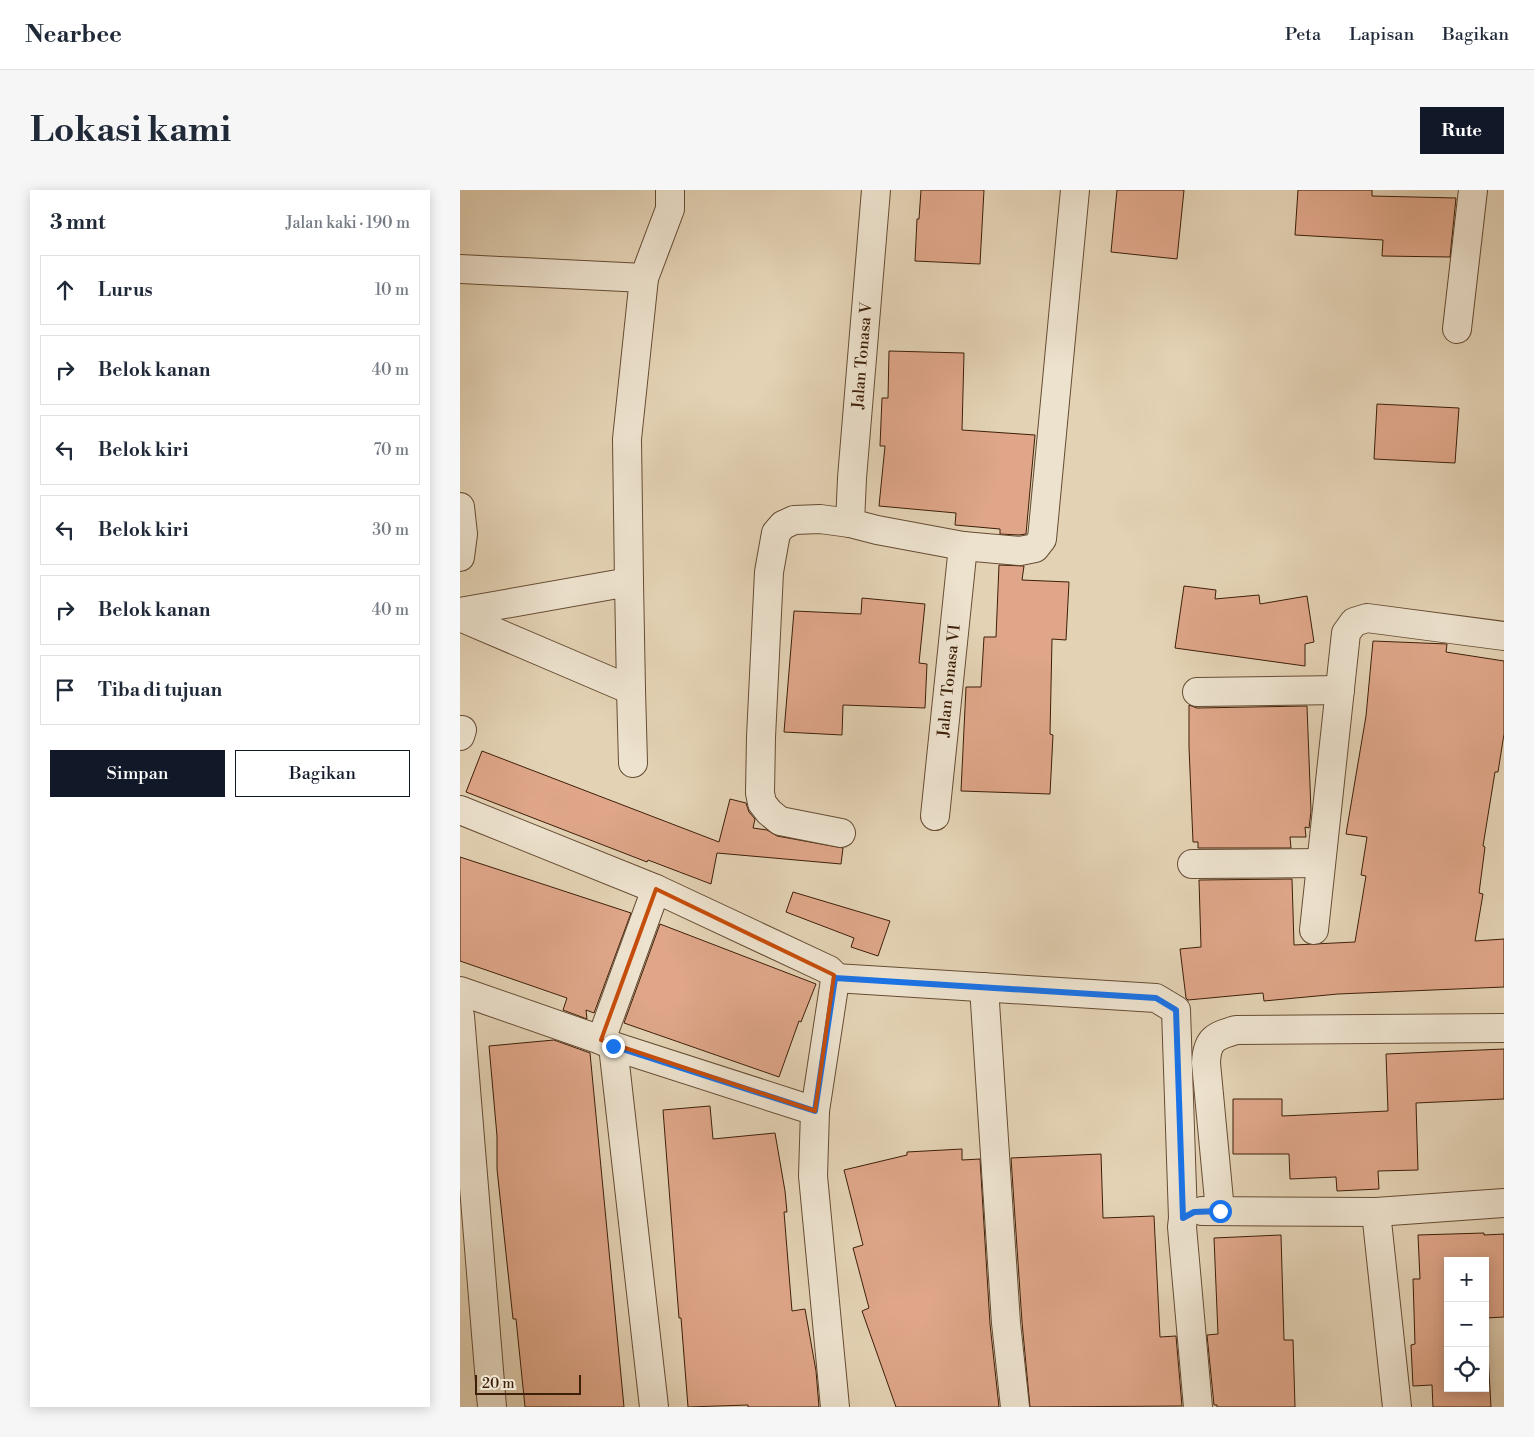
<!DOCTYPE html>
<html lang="id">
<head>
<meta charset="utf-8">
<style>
	:root { --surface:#fff; --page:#f6f6f7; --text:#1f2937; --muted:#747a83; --line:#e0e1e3; --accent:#111827 }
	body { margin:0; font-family:"Libre Bodoni",serif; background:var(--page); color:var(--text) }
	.controls { position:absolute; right:15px; bottom:15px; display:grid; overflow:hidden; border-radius:0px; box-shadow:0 2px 12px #0003 }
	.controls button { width:45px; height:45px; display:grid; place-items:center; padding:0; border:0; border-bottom:1px solid var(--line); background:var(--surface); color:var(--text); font:25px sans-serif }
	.scale { position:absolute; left:15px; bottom:12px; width:106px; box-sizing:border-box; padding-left:5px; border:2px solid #3d1f08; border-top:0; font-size:14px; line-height:18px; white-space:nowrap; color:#3d1f08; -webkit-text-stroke:4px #ede2ce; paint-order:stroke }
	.stop { position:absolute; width:15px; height:15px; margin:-11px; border:4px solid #1a73e8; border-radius:50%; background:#fff }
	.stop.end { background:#1a73e8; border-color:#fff; box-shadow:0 1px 5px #0008 }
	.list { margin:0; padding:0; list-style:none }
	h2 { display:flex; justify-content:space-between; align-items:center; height:65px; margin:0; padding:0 20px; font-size:21px }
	h2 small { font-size:16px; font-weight:400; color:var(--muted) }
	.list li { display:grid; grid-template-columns:32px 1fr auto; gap:15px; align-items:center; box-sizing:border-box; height:70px; margin:0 10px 10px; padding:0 10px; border:1px solid var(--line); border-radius:0px }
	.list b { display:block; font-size:19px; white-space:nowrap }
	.list em { font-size:16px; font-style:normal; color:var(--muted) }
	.actions { display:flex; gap:10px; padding:15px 20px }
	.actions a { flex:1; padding:11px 0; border:1px solid var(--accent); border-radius:0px; text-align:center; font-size:18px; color:var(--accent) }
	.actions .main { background:var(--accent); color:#fff }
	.icon { flex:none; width:28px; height:28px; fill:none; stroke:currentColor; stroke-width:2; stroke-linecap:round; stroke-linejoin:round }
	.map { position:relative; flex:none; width:1044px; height:1217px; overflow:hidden; border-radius:0px }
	header { display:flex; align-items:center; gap:30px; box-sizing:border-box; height:70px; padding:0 25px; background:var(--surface); border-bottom:1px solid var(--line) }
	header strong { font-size:24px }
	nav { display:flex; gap:28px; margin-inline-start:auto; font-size:18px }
	.intro { display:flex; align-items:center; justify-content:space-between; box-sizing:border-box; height:120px; padding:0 30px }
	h1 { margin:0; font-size:35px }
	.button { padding:12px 22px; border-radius:0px; background:var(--accent); color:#fff; font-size:18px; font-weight:700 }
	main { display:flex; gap:30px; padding:0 30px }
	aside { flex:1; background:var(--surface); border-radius:0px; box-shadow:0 2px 12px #0003 }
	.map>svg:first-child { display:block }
	.building { fill:#dfa689; stroke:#3d1f08; fill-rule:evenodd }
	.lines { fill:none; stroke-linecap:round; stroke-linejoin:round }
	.minor-casing { stroke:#664c33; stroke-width:30 }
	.minor { stroke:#ede2ce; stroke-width:28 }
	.route { stroke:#1a73e8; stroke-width:6 }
	.marked { fill:none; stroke:#c64d0b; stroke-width:4; stroke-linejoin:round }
	.labels { text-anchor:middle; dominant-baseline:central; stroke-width:4.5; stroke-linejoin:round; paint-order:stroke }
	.street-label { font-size:16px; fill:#3d1f08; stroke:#ede2ce }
</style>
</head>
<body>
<header>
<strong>Nearbee</strong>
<nav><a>Peta</a><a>Lapisan</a><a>Bagikan</a></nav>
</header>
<div class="intro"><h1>Lokasi kami</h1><a class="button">Rute</a></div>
<main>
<aside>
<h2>3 mnt<small>Jalan kaki · 190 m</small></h2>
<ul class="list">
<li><svg class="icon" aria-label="ahead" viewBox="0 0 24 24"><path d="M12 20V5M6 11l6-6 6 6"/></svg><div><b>Lurus</b></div><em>10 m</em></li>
<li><svg class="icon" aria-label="right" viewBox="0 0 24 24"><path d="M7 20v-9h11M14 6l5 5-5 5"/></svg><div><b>Belok kanan</b></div><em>40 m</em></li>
<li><svg class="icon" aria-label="left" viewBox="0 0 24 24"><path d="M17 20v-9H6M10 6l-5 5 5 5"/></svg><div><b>Belok kiri</b></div><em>70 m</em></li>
<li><svg class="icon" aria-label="left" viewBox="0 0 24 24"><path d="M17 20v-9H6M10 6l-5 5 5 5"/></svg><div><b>Belok kiri</b></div><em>30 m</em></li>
<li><svg class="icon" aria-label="right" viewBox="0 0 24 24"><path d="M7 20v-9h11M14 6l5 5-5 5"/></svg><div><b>Belok kanan</b></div><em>40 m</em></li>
<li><svg class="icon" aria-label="arrive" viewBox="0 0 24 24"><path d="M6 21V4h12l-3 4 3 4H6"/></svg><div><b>Tiba di tujuan</b></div></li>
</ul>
<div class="actions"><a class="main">Simpan</a><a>Bagikan</a></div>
</aside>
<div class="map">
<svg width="1044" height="1217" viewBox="0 0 1044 1217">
	<rect width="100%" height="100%" fill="#e3d2b4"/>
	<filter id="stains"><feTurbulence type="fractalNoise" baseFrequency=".004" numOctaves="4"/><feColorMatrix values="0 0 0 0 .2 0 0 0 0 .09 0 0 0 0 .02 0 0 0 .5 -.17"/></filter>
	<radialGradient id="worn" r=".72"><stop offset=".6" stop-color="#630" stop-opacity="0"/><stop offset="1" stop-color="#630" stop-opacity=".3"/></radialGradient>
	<path class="building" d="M 461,0 L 524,0 L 520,74 L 455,71 L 457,29 L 459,29 Z
		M 657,0 L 724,0 L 717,69 L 651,62 Z
		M 838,0 L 912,0 L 912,6 L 996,8 L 990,67 L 922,66 L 923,50 L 835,45 Z
		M 429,161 L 504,163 L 502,240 L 575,245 L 566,344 L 559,345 L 540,344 L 540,339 L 495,335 L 496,323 L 419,316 L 425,256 L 420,256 L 422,208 L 428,208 Z
		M 917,214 L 999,218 L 995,273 L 914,269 Z
		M 539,375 L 564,376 L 562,390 L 609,392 L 606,450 L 592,449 L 590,544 L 593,545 L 590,604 L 501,601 L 506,497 L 521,497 L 524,447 L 536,447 Z
		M 724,396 L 756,400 L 755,409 L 799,405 L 800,414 L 847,406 L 854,452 L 845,454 L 845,476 L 715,458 Z
		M 402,408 L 465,414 L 459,473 L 467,474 L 465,518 L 383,515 L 382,545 L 324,542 L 334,421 L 401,424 Z
		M 913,451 L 987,454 L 986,462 L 1044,471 L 1044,544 L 1038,582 L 1035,582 L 1023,656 L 1025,657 L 1019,703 L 1023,704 L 1015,751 L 1044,749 L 1044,797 L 878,804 L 804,811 L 803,803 L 728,810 L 726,808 L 720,759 L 741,757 L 739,690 L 832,689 L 834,755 L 895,752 L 906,686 L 901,685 L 907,647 L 886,644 L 906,526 Z
		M 729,515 L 737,518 L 847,516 L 851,621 L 849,638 L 845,637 L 846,647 L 830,647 L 831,658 L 738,658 L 738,652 L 733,652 L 729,557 Z
		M 22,561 L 259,652 L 270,609 L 286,613 L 289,622 L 295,629 L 293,638 L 307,640 L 317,646 L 383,658 L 381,674 L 257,663 L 251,694 L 188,670 L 187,672 L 6,602 Z
		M 0,667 L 171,723 L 134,823 L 126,820 L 127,829 L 103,820 L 107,808 L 0,771 Z
		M 333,702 L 430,731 L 418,766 L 391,757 L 394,748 L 326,722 Z
		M 200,734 L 356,794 L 341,832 L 339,831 L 319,887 L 164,833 Z
		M 94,850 L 130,863 L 164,1217 L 65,1217 L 56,1129 L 53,1129 L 37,979 L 37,946 L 29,856 Z
		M 1044,859 L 1044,909 L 956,913 L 958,980 L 918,981 L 919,999 L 877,1001 L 876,987 L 830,989 L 829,964 L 773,964 L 773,909 L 822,909 L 822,926 L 928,921 L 926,864 Z
		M 250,916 L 253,949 L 315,943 L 325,1001 L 327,1022 L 324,1022 L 332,1121 L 345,1119 L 356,1181 L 359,1217 L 288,1217 L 288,1215 L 228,1217 L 221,1128 L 219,1128 L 203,920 Z
		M 502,959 L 502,970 L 520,969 L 530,1134 L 539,1217 L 436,1217 L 402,1121 L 409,1118 L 393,1058 L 403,1055 L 384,980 L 447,965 L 447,962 Z
		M 641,964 L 643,1028 L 694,1026 L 700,1147 L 716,1146 L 722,1216 L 570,1217 L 562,1132 L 551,968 Z
		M 1024,1043 L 1024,1045 L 1044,1044 L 1044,1127 L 1026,1128 L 1031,1217 L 973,1217 L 972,1195 L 953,1196 L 951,1155 L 955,1154 L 953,1089 L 960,1089 L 958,1045 ZM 988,1071 L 1025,1071 L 1025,1198 L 988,1198 Z
		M 821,1045 L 824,1150 L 833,1150 L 835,1217 L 757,1217 L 757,1215 L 754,1215 L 747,1145 L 758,1144 L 754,1048 Z"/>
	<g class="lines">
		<g class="minor-casing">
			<g id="minor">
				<path d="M 0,79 L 184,88"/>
				<path d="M 997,139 L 1013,0"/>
				<path d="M 0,317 L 3,344 L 0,367"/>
				<path id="s1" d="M 390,333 L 392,288 L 416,0"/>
				<path d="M 169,392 L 167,249 L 184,88 L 210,19 L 210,0"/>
				<path d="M 0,422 L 169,392 L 171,500"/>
				<path d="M 0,427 L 171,500 L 173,573"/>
				<path d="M 737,502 L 880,500"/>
				<path d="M 0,546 L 2,540"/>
				<path d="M 0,620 L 196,699 L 369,780 L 374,785 L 375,790 L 355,921"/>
				<path id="s2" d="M 475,626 L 503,356"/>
				<path d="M 381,643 L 320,631 L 309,622 L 302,613 L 300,603 L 301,547 L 309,382 L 316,343 L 323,335 L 334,330 L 360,329 L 390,333 L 417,340 L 503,356 L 560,361 L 575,358 L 582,349 L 615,0"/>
				<path d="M 732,674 L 861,673"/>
				<path d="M 854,740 L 886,443 L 894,432 L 907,428 L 1044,446"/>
				<path d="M 375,788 L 696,808 L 716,820 L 723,1028 L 722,1037 L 738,1217"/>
				<path d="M 524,797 L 546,1133 L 555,1217"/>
				<path d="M 0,801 L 141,850 L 153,856 L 355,921 L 353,986 L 375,1217"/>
				<path d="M 0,826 L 32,1217"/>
				<path d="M 141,850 L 196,699"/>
				<path d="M 153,856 L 194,1217"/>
				<path d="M 742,1021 L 916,1022 L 937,1217"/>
				<path d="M 760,1021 L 746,873 C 747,849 755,846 776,840 L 1044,838"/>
				<path d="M 916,1022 L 1044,1013"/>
			</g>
		</g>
		<use href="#minor" class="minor"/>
	</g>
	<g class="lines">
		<path class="route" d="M 153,856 L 355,921 L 375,788 L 696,808 L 716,820 L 723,1028 L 734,1022 L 760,1021"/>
	</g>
	<path class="marked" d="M 196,699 L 374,785 L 355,921 L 141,850 Z"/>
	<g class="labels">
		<g class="street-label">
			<text stroke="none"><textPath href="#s1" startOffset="168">Jalan Tonasa V</textPath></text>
			<text stroke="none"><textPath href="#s2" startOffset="136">Jalan Tonasa VI</textPath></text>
		</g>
	</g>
	<rect width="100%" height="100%" filter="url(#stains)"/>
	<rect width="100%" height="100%" fill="url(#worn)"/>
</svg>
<div class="controls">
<button>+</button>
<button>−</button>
<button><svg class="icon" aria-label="locate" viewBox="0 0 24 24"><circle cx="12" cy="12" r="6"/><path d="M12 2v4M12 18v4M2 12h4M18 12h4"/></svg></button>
</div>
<div class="scale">20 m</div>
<div class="stop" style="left:760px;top:1021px"></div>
<div class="stop end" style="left:153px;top:856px"></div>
</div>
</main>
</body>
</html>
